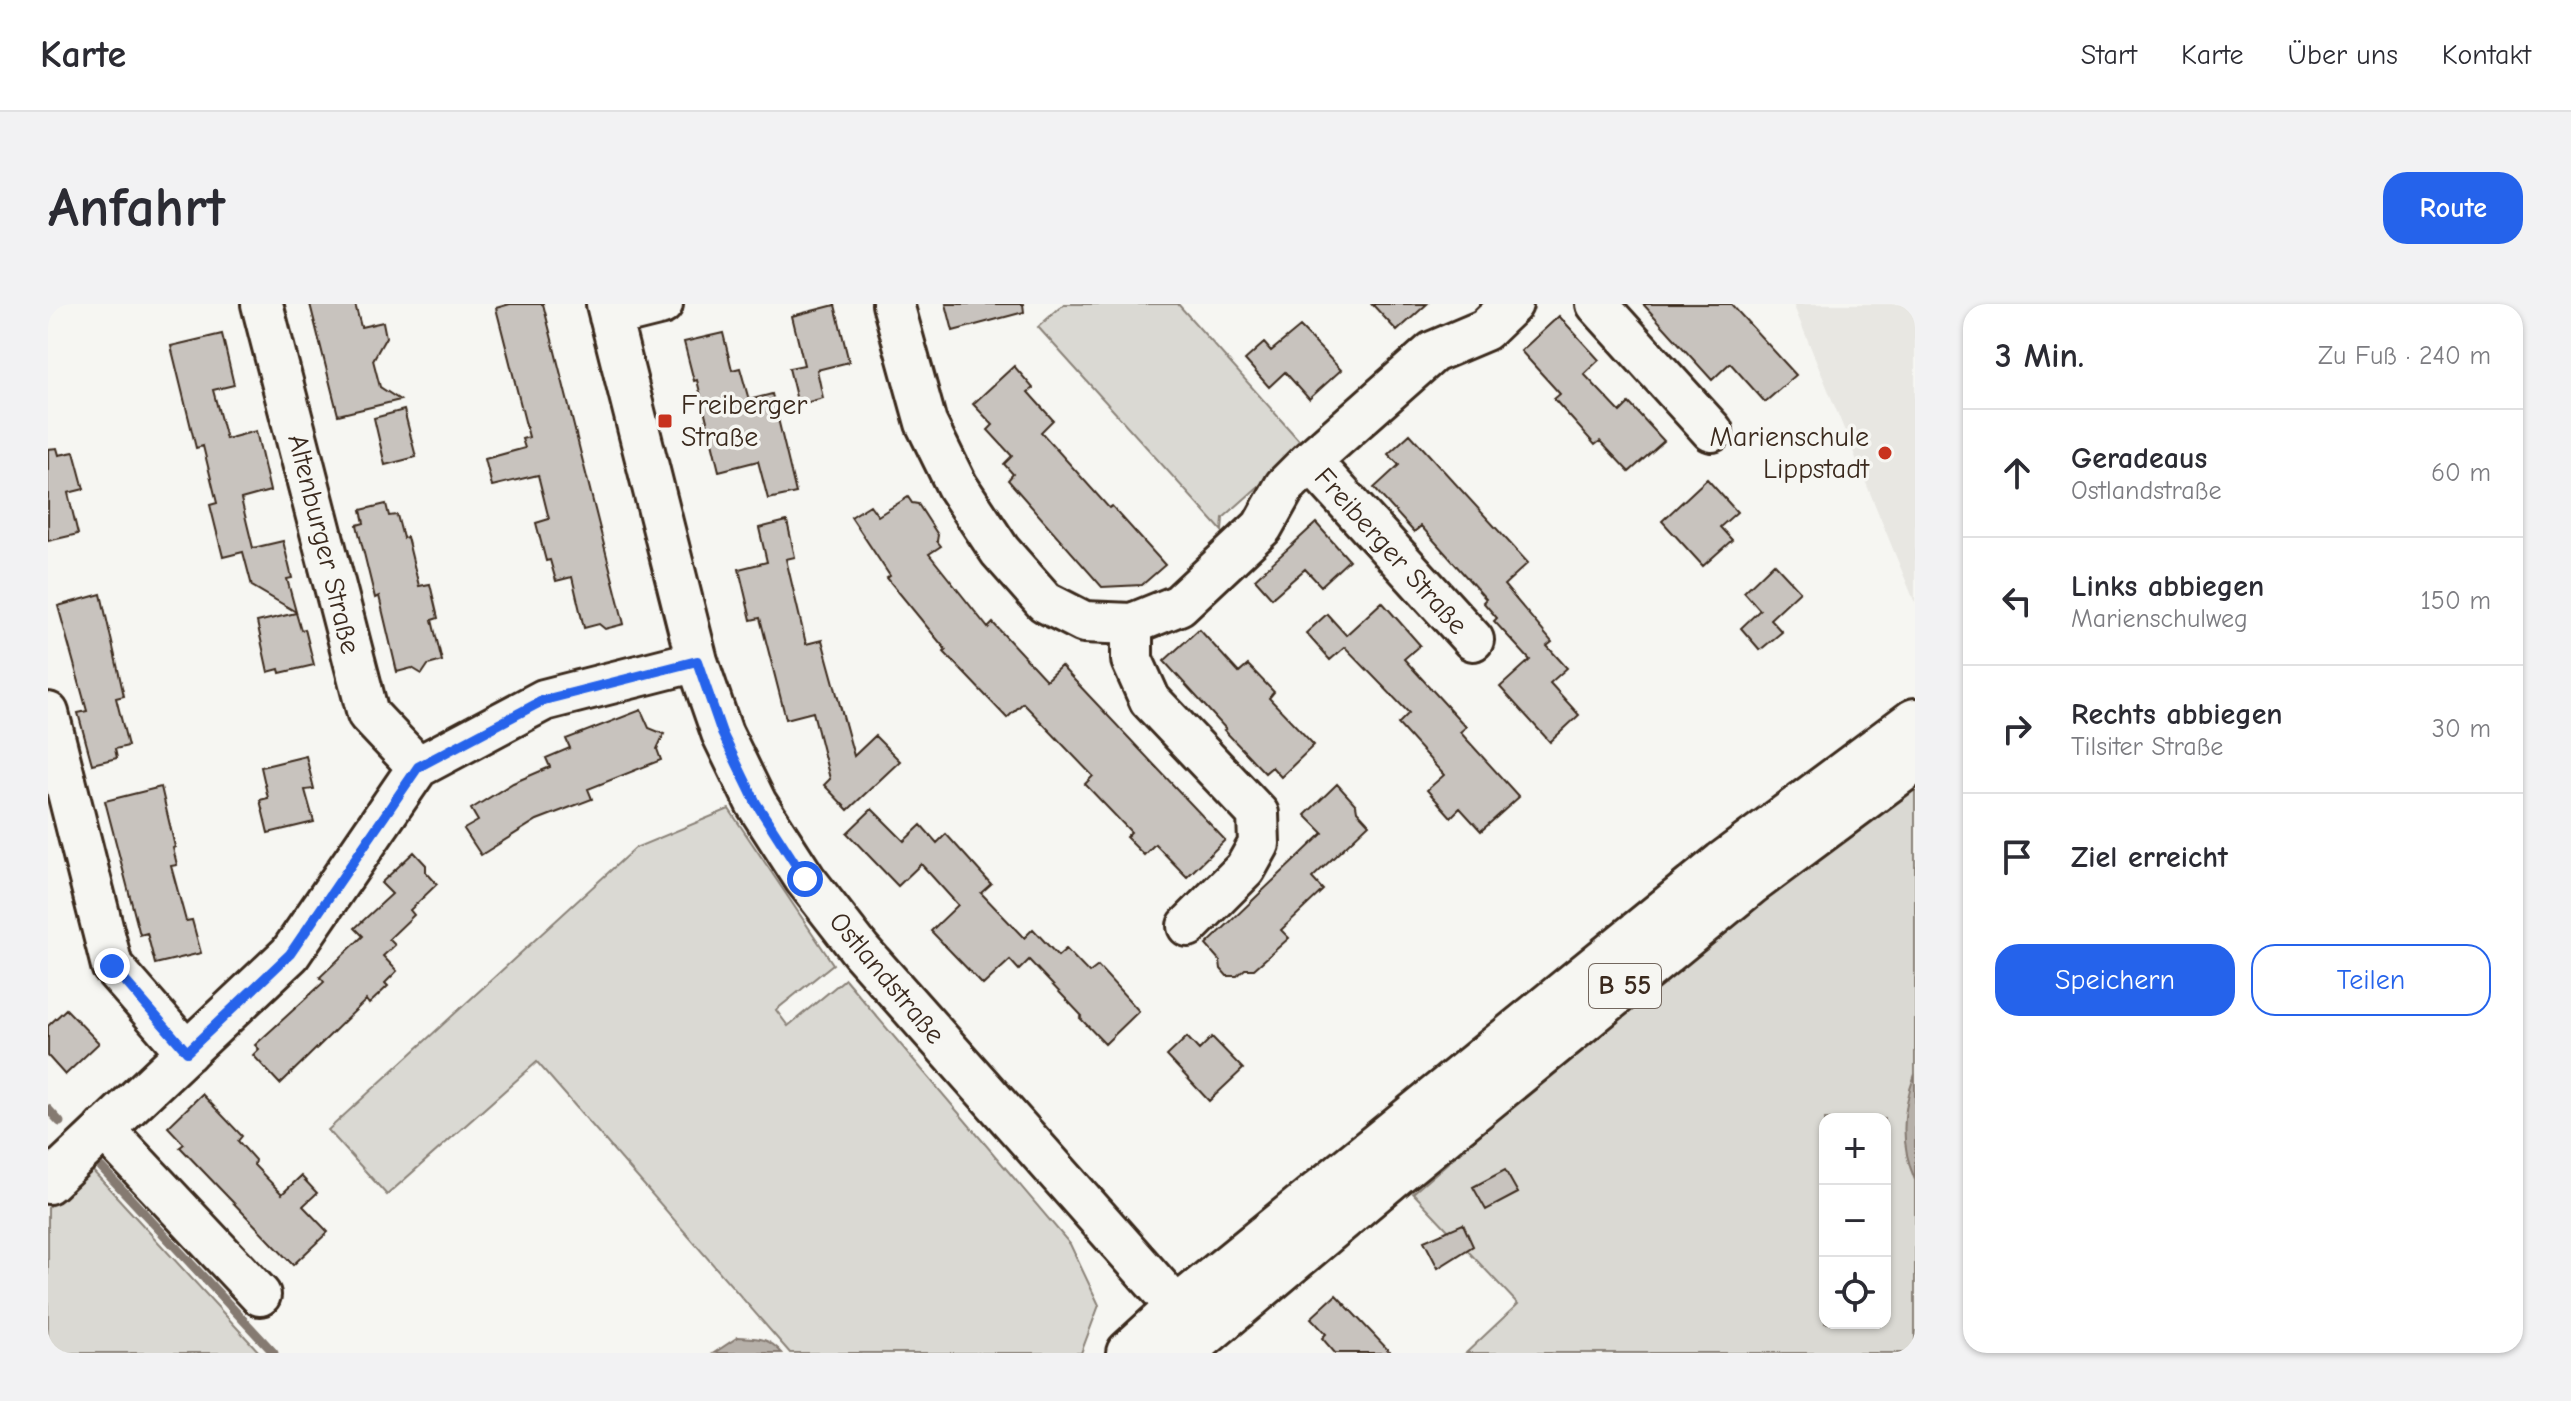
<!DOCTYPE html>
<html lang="de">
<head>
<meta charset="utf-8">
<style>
	:root { --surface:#fff; --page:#f2f2f3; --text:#2b2b33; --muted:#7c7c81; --line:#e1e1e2; --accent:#2563eb }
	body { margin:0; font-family:"Comic Neue",sans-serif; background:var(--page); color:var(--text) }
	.controls { position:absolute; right:24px; bottom:24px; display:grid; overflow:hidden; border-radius:16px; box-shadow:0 2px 6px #0004 }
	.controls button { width:72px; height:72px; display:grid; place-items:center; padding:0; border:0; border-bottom:2px solid var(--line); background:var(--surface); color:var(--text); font:40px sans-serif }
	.stop { position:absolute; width:24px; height:24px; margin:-18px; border:6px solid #2563eb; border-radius:50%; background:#fff }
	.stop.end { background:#2563eb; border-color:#fff; box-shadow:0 2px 8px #0008 }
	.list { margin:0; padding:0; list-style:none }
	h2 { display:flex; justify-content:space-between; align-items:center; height:104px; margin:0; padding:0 32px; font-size:34px }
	h2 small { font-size:26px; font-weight:400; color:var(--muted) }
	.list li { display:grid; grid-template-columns:52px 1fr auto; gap:24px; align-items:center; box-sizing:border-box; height:128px; padding:0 32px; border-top:2px solid var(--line) }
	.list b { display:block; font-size:30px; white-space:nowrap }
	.list p { margin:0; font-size:26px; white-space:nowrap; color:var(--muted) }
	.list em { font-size:26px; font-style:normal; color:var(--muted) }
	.actions { display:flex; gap:16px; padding:24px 32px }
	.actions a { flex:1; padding:18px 0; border:2px solid var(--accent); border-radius:24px; text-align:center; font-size:28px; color:var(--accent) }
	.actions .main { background:var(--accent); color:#fff }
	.icon { flex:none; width:44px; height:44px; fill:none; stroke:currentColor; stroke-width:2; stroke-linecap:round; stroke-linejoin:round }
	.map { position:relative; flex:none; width:1867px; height:1049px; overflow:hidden; border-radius:24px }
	header { display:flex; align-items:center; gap:48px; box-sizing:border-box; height:112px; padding:0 40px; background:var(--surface); border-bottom:2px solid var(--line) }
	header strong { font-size:38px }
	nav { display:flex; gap:44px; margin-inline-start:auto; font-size:28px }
	.intro { display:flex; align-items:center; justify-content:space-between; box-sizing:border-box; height:192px; padding:0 48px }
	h1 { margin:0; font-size:56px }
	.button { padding:20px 36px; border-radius:24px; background:var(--accent); color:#fff; font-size:28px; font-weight:700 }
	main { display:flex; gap:48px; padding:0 48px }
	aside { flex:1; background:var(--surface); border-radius:24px; box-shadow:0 2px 6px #0004 }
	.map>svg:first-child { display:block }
	.built { fill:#e8e7e2 }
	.green { fill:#dad9d3; stroke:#8a8278; stroke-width:2; fill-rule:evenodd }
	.water { fill:#b6b0a9; stroke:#857a71; stroke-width:2 }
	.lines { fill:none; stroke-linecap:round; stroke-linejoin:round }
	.stream { stroke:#857a71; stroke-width:9 }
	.building { fill:#c8c3be; stroke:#3b2a1e; stroke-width:2 }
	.minor-casing { stroke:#3b2a1e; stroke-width:46 }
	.major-casing { stroke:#3b2a1e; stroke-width:50 }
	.minor { stroke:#f6f6f2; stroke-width:40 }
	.major { stroke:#f6f6f2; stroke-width:44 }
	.route { stroke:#2563eb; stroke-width:10 }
	.poi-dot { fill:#c8321e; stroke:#f6f6f2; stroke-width:3 }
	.labels { text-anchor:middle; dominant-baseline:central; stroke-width:7; stroke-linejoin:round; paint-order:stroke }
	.shield { fill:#f6f6f2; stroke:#73675e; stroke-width:2 }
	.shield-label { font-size:26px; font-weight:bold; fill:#3b2a1e }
	.poi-label { font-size:28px; fill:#3b2a1e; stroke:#f6f6f2; text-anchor:start }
	.street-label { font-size:28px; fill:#3b2a1e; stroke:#f6f6f2 }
</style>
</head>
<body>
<header>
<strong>Karte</strong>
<nav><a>Start</a><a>Karte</a><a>Über uns</a><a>Kontakt</a></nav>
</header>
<div class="intro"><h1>Anfahrt</h1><a class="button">Route</a></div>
<main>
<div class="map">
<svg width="1867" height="1049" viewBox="0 0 1867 1049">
	<rect width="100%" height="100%" fill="#f6f6f2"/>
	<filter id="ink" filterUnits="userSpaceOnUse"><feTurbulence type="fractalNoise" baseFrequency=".0125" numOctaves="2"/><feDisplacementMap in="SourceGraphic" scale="16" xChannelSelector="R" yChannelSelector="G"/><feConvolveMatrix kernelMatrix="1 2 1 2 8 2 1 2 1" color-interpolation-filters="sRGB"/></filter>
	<g filter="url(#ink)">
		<path class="built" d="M 1745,0 L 1867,0 L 1867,299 Z"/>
		<path class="green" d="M 1016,0 L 1130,0 L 1256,142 L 1175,214 L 1174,227 L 990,23 Z
			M 1867,478 L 1867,1049 L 1418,1049 L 1470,1000 L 1365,889 L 1568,713 ZM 1777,815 L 1837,815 L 1837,1019 L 1777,1019 Z
			M 681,505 L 785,660 L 728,706 L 740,722 L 797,675 L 1022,940 L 1051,1001 L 1033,1049 L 742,1049 L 489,758 L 339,891 L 280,826 L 587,544 Z
			M 42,864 L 57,880 L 212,1049 L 0,1049 L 0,904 Z"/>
		<path class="water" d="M 1867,770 L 1867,876 C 1852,841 1854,805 1867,770 Z
			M 690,1033 C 710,1034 720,1033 734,1049 L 666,1049 Z"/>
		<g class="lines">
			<path class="stream" d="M 0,805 L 12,818
				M 53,863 L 226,1049"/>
		</g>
		<path class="building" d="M 262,0 L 307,0 L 313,23 L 335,18 L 338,33 L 325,56 L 332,83 L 352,96 L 290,111 Z
			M 462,0 L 495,0 L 576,320 L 557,325 L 551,320 L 536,324 L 524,273 L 508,277 L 502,256 L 498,257 L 488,219 L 501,215 L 490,171 L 444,182 L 437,155 L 477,144 L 474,135 L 481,133 L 448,4 Z
			M 898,0 L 975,0 L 976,8 L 905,27 Z
			M 1324,0 L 1379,0 L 1349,27 Z
			M 1595,0 L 1683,0 L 1748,71 L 1717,98 L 1682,59 L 1664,76 Z
			M 787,1 L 801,58 L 769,66 L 775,94 L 750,101 L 741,64 L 756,61 L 744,12 Z
			M 1511,12 L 1551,56 L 1536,70 L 1572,108 L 1581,99 L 1616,137 L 1581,168 L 1552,137 L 1547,141 L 1506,95 L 1512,90 L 1473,47 Z
			M 1252,23 L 1293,66 L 1261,95 L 1237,68 L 1221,83 L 1197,56 L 1216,39 L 1223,47 Z
			M 675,29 L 684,66 L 692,64 L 701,96 L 724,90 L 748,189 L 720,195 L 710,157 L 671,167 L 649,76 L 646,77 L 636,38 Z
			M 174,30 L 186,81 L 165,86 L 178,135 L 208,127 L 222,187 L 193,195 L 205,244 L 235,237 L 244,274 L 239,275 L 248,308 L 204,282 L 195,248 L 175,253 L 162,201 L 169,199 L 155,142 L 148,144 L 123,42 Z
			M 966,62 L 985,84 L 980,88 L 1005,116 L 993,128 L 1061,204 L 1064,202 L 1117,261 L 1094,281 L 1054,283 L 960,176 L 965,170 L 956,160 L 964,152 L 940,126 L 945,121 L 925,100 Z
			M 356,106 L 368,153 L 337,161 L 326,114 Z
			M 1362,130 L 1480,259 L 1456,281 L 1504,338 L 1499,342 L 1519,364 L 1502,379 L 1531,411 L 1502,438 L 1452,383 L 1482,356 L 1446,317 L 1449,314 L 1435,298 L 1438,295 L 1373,222 L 1366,228 L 1326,184 L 1351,161 L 1340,150 Z
			M 9,144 L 11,151 L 26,148 L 36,185 L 20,189 L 30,230 L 0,237 L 0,145 Z
			M 1659,175 L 1689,208 L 1672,223 L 1684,236 L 1655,262 L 1614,217 Z
			M 860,193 L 864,199 L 870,200 L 890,231 L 889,237 L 893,242 L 881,250 L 940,324 L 945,319 L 998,376 L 1013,362 L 1177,536 L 1139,573 L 1107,540 L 1096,551 L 1078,533 L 1083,528 L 1037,480 L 1045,472 L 975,399 L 959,414 L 896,348 L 898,346 L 839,274 L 842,272 L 803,213 L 822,201 L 830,212 Z
			M 338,200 L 341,212 L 349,211 L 355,234 L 359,233 L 371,282 L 382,280 L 390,314 L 384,316 L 394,357 L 380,361 L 374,370 L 364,364 L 349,368 L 331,292 L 327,294 L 309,221 L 316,219 L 313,206 Z
			M 739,217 L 747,253 L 738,255 L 758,340 L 774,336 L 806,452 L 827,432 L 852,457 L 800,506 L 776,481 L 782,475 L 765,408 L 738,415 L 712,314 L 703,316 L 691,265 L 719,258 L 711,224 Z
			M 1268,219 L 1301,256 L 1273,282 L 1257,265 L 1224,294 L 1207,275 Z
			M 1726,259 L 1752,287 L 1722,315 L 1734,328 L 1712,346 L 1693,324 L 1712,306 L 1696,288 Z
			M 53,290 L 76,392 L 68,394 L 80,442 L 67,445 L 69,454 L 44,460 L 30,409 L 39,407 L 10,302 Z
			M 1334,298 L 1372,341 L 1356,355 L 1418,423 L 1412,428 L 1471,493 L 1433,527 L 1412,504 L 1403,513 L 1379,486 L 1396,471 L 1350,420 L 1361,409 L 1297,343 L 1282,356 L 1258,329 L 1279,310 L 1298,331 Z
			M 248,309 L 253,326 L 257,325 L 266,361 L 232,369 L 231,365 L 220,368 L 209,318 Z
			M 1151,325 L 1191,369 L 1200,361 L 1226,388 L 1221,394 L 1266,441 L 1233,473 L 1224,463 L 1217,469 L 1176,426 L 1178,425 L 1116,357 Z
			M 593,406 L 601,424 L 616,430 L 609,445 L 613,456 L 540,485 L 544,495 L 489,516 L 433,551 L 416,525 L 430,517 L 423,505 L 465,479 L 502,463 L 498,454 L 522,444 L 518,435 Z
			M 258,452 L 266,485 L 257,486 L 266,518 L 220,529 L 212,496 L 220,494 L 213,463 Z
			M 1289,480 L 1308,501 L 1309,507 L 1321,520 L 1264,574 L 1275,586 L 1233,626 L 1241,634 L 1206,665 L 1197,665 L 1189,672 L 1179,672 L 1173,665 L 1172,657 L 1158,641 L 1275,529 L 1257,511 Z
			M 113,483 L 127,543 L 125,544 L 129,561 L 123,562 L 138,617 L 144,616 L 153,649 L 107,660 L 99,629 L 92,631 L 57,497 Z
			M 824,505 L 856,537 L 873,521 L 889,539 L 898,530 L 943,580 L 933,589 L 976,634 L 985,625 L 1010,652 L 1018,645 L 1041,669 L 1050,662 L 1091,707 L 1057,740 L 1032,714 L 1034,712 L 981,656 L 971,666 L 962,656 L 935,681 L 883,627 L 910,601 L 873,560 L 850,582 L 799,529 Z
			M 366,548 L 378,561 L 378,568 L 389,580 L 362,606 L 366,611 L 341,635 L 347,641 L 335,652 L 349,667 L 337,679 L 340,682 L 321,700 L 318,696 L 232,780 L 205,751 L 211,745 L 207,741 L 276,678 L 272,673 L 315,632 L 307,624 L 344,590 L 333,579 Z
			M 18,705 L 51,739 L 17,771 L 0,752 L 0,722 Z
			M 1139,733 L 1151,746 L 1164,733 L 1195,765 L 1161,797 L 1119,752 Z
			M 154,790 L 194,832 L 190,837 L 207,856 L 206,861 L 234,890 L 253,872 L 269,889 L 255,902 L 280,928 L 245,961 L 132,843 L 136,840 L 120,823 Z
			M 1457,866 L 1470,889 L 1438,906 L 1425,883 Z
			M 1415,920 L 1425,942 L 1390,964 L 1376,937 Z
			M 1288,991 L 1343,1049 L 1287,1049 L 1274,1034 L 1278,1030 L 1263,1014 Z"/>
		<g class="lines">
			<g class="minor-casing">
				<path id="minor" d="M 214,0 L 320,410 L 370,463
					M 559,0 L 649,357 L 674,429 L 708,499 L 757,575 L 813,647 L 1150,1027
					M 845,0 L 878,119 L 909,182 L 952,247 L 997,298 L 1036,318 L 1084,320 L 1131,301 L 1214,223 L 1237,182 L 1262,157 L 1385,48 L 1437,26 L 1464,0
					M 1549,0 L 1664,127
					M 562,13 L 614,0
					M 1262,157 L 1425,336
					M 1084,320 L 1084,356 L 1102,396 L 1210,510 L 1211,540 L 1197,565 L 1140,622
					M 0,409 L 64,662 L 139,748
					M 56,825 L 212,991
					M 0,879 L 242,650 L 370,463 L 496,396 L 649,357"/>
			</g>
			<g class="major-casing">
				<path id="major" d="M 1081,1049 L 1130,1004 L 1675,560 L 1867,417
					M 1134,1049 L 1343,873 L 1703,578 L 1867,456"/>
			</g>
			<use href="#minor" class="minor"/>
			<use href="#major" class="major"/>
		</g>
	</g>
	<g class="lines" filter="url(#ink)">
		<path class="route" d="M 64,662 L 139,748 L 242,650 L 370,463 L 496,396 L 649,357 L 674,429 L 708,499 L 757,575"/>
	</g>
	<g class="poi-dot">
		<rect x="609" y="109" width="16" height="16" rx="4"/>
		<circle cx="1837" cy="149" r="8"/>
	</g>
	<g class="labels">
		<rect class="shield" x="1541" y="660" width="72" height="44" rx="6"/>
		<g class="shield-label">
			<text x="1577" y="682">B 55</text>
		</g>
		<g class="poi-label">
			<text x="633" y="101">Freiberger<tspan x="633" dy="32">Straße</tspan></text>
			<text x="1821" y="133" text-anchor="end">Marienschule<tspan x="1821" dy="32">Lippstadt</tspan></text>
		</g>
		<g class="street-label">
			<text transform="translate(276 240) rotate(76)">Altenburger Straße</text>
			<text transform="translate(1343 247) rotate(48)">Freiberger Straße</text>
			<text transform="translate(839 674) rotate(50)">Ostlandstraße</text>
		</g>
	</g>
</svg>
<div class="controls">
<button>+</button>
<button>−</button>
<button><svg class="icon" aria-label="locate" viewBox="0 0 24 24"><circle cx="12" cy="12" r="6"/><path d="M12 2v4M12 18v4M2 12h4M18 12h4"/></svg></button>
</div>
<div class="stop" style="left:757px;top:575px"></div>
<div class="stop end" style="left:64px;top:662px"></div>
</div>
<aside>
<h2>3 Min.<small>Zu Fuß · 240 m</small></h2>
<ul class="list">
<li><svg class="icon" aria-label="ahead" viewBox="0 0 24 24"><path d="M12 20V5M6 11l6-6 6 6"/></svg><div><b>Geradeaus</b><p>Ostlandstraße</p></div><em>60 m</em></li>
<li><svg class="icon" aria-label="left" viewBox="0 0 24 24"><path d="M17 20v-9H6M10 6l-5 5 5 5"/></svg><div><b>Links abbiegen</b><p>Marienschulweg</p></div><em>150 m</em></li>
<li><svg class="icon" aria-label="right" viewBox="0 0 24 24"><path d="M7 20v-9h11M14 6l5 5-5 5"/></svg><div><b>Rechts abbiegen</b><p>Tilsiter Straße</p></div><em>30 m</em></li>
<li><svg class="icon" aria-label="arrive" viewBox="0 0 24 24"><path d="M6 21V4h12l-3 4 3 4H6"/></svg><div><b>Ziel erreicht</b></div></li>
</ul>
<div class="actions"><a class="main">Speichern</a><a>Teilen</a></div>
</aside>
</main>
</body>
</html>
